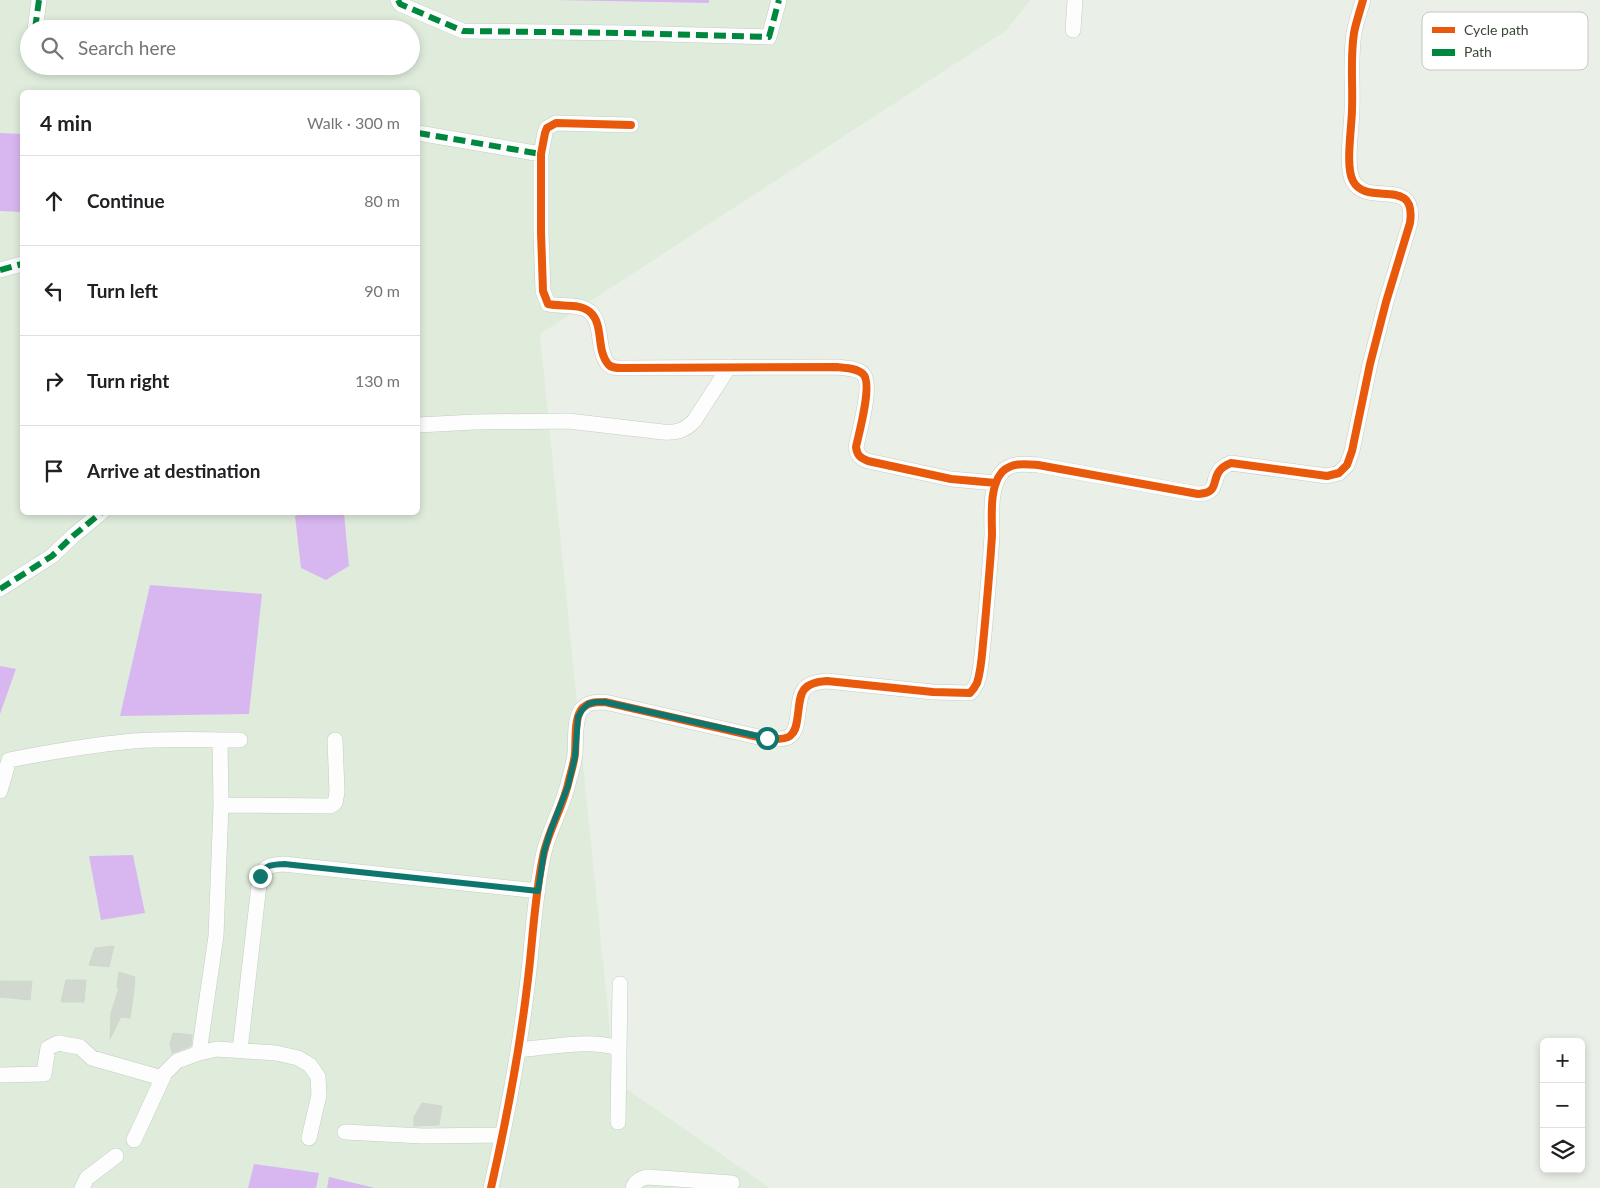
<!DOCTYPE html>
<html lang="en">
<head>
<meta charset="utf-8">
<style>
	:root { --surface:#fff; --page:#f2f2f2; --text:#202124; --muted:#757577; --line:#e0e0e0 }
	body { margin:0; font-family:Lato,sans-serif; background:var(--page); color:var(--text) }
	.controls { position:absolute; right:15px; bottom:15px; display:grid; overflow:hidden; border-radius:8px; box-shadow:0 2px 8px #0003 }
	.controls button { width:45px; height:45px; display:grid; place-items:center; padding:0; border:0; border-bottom:1px solid var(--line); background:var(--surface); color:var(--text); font:25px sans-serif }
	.stop { position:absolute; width:15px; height:15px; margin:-11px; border:4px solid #0f766e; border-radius:50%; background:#fff }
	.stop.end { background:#0f766e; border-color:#fff; box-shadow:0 1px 5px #0008 }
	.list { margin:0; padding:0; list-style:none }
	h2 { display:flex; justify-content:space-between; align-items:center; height:65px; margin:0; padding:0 20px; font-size:21px }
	h2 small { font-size:16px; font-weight:400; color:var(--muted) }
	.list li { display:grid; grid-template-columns:32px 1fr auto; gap:15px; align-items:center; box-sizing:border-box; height:90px; padding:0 20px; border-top:1px solid var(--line) }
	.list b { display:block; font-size:19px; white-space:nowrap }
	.list em { font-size:16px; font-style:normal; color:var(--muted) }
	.icon { flex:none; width:28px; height:28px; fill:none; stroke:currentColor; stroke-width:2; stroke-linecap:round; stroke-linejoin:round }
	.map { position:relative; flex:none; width:1600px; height:1188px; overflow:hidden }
	.search { position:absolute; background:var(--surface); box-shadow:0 2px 8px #0003; left:20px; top:20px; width:400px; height:55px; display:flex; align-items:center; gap:12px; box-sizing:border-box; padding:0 18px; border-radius:28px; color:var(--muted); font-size:19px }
	.panel { position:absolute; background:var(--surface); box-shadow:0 2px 8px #0003; left:20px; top:90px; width:400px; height:425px; border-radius:8px }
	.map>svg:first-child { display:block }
	.residential { fill:#dfecdc; fill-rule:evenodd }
	.water { fill:#d8b7f0 }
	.building { fill:#d1d8cf; stroke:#d0d8ce }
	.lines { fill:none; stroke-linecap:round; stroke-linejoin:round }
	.street-casing { stroke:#c4ccc2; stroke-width:16 }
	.street { stroke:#fcfdfc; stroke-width:15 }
	.quiet { stroke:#00873e; stroke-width:6; stroke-dasharray:12 6; stroke-linecap:butt }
	.cycleway-casing { stroke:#fff; stroke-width:11 }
	.cycleway { stroke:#e8590c; stroke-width:8 }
	.route { stroke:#0f766e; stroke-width:6 }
	.key { fill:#fff; stroke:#c3c8c2; stroke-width:1 }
	.key-label { font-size:14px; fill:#384634 }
</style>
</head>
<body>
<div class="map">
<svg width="1600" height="1188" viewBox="0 0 1600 1188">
	<rect width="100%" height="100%" fill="#eaf0e8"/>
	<path class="residential" d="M 0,0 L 1030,0 L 1007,30 L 540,334 L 615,1081 L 770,1188 L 0,1188 ZM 29,29 L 411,29 L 411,66 L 29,66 ZM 22,92 L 418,92 L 418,512 L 22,512 Z"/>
	<path class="water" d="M 555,0 L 709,0 L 709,3 Z
		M 0,133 L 22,134 L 22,212 L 0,211 Z
		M 307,512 L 344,513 L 349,566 L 326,580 L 301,568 L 295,516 Z
		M 150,585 L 262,594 L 249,714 L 120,716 Z
		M 0,666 L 16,669 L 0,714 Z
		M 133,855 L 145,913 L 101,920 L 89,856 Z
		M 254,1164 L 319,1173 L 316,1188 L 248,1188 Z
		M 329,1177 L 375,1188 L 327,1188 Z"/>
	<path class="building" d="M 114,946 L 109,967 L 89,965 L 95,948 Z
		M 119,972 L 135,977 L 133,998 L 130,1018 L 121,1017 L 110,1039 L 111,1013 L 119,988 L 117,988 Z
		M 66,980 L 86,980 L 84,1002 L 61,1002 Z
		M 0,981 L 32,981 L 30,1000 L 0,997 Z
		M 173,1033 L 192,1035 L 191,1046 L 172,1053 L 170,1044 Z
		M 422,1103 L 442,1106 L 439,1125 L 414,1126 L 414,1117 Z"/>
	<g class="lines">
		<g class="street-casing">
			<path id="street" d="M 398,0 L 400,4 L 463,31 L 625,33 L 769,37 L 779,0
				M 35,29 L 39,0
				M 1073,30 L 1075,0
				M 631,125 L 556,123 L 547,128 L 545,133 L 541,154 L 541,232 L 543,291 L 548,304 C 561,307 580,303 590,312 C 604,324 596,350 608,364 C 611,368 617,368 622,368 L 837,367 C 846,368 857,368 863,374 C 873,383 859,433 856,447 C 857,455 860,458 868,461 L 951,479 L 996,483
				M 418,133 L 541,154
				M 0,270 L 22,264
				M 418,425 L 475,422 L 568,421 L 663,432 C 676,433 684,431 694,421 L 729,367
				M 0,589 L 52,556 L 73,536 L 102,512
				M 0,791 L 9,760 C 50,752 91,745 133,741 C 169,738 205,740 240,740
				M 221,805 L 330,806 L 335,803 L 337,792 L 335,740
				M 240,1050 L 260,876 C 265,865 272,865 283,864 L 538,891
				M 518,1050 C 552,1047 586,1039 619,1048
				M 199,1053 L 216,936 L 221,805 L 220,740
				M 0,1075 L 44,1074 L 48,1048 L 58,1043 L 80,1047 L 92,1058 L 162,1078
				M 618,1122 L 620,984
				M 345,1132 L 423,1136 L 502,1135
				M 134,1140 L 165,1073 L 177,1061 L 199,1053 L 217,1049 L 276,1053 L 298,1058 L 310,1065 L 318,1077 L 319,1095 L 309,1138
				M 82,1188 L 87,1178 L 116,1156
				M 491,1188 C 506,1122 519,1054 527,987 C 533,942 534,896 544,852 C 550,827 564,805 569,780 C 571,772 574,763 575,754 C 576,742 574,720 581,710 C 587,702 596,702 605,702 L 767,739 C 774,739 785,740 790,736 C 795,732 796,727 797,721 C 801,696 797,683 827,681 L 933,692 L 970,693 C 973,690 975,687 977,683 C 982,668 982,650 984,634 C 987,601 990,568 992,535 C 992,516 989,487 1002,472 C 1012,462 1026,464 1038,465 L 1198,494 C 1225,493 1205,473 1231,463 L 1327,476 L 1339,473 L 1347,465 L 1352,451 L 1370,364 L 1386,302 L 1410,223 C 1417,175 1367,208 1353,181 C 1345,166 1352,127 1352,109 C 1353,84 1350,58 1354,33 C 1356,22 1360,11 1363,0
				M 633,1188 C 635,1181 640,1179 647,1177 L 732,1183"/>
		</g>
		<use href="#street" class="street"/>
		<path class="quiet" d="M 398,0 L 400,4 L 463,31 L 625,33 L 769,37 L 779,0
			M 35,29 L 39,0
			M 418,133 L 541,154
			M 0,270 L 22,264
			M 0,589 L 52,556 L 73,536 L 102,512"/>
		<g class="cycleway-casing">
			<path id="cycleway" d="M 631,125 L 556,123 L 547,128 L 545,133 L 541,154 L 541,232 L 543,291 L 548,304 C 561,307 580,303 590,312 C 604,324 596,350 608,364 C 611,368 617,368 622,368 L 837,367 C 846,368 857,368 863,374 C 873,383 859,433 856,447 C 857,455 860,458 868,461 L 951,479 L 996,483
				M 491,1188 C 506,1122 519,1054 527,987 C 533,942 534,896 544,852 C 550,827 564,805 569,780 C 571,772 574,763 575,754 C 576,742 574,720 581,710 C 587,702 596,702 605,702 L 767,739 C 774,739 785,740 790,736 C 795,732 796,727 797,721 C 801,696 797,683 827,681 L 933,692 L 970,693 C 973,690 975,687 977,683 C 982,668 982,650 984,634 C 987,601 990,568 992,535 C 992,516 989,487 1002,472 C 1012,462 1026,464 1038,465 L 1198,494 C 1225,493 1205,473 1231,463 L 1327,476 L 1339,473 L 1347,465 L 1352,451 L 1370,364 L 1386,302 L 1410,223 C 1417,175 1367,208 1353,181 C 1345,166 1352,127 1352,109 C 1353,84 1350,58 1354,33 C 1356,22 1360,11 1363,0"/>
		</g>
		<use href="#cycleway" class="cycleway"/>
	</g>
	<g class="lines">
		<path class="route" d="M 260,876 C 265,864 272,865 284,864 L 538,891 L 544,852 L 550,832 L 568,786 L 575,757 L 578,717 L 582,710 L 588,704 L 596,702 L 605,702 L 767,738"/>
	</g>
	<rect x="1422" y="12" width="166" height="58" rx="8" class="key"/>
	<rect x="1432" y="27" width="23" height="6" fill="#e8590c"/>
	<rect x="1432" y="49" width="23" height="7" fill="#00873e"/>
	<g class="key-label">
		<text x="1464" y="35">Cycle path</text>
		<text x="1464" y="57">Path</text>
	</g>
</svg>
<div class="controls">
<button>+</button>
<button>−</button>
<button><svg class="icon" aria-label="layers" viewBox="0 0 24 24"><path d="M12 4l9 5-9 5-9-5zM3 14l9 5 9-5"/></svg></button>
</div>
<div class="stop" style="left:767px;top:738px"></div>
<div class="stop end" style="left:260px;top:876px"></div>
<div class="search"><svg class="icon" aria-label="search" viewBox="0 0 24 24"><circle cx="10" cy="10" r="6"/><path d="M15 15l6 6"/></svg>Search here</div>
<section class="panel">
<h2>4 min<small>Walk · 300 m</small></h2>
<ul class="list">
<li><svg class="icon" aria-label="ahead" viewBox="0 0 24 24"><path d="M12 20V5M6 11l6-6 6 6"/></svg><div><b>Continue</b></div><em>80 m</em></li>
<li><svg class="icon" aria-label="left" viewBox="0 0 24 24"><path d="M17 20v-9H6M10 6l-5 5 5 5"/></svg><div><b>Turn left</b></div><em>90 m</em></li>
<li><svg class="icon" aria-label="right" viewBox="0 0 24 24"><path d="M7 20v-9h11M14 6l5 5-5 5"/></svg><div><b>Turn right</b></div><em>130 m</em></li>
<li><svg class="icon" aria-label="arrive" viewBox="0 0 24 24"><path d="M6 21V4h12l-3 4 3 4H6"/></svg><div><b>Arrive at destination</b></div></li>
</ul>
</section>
</div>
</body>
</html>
